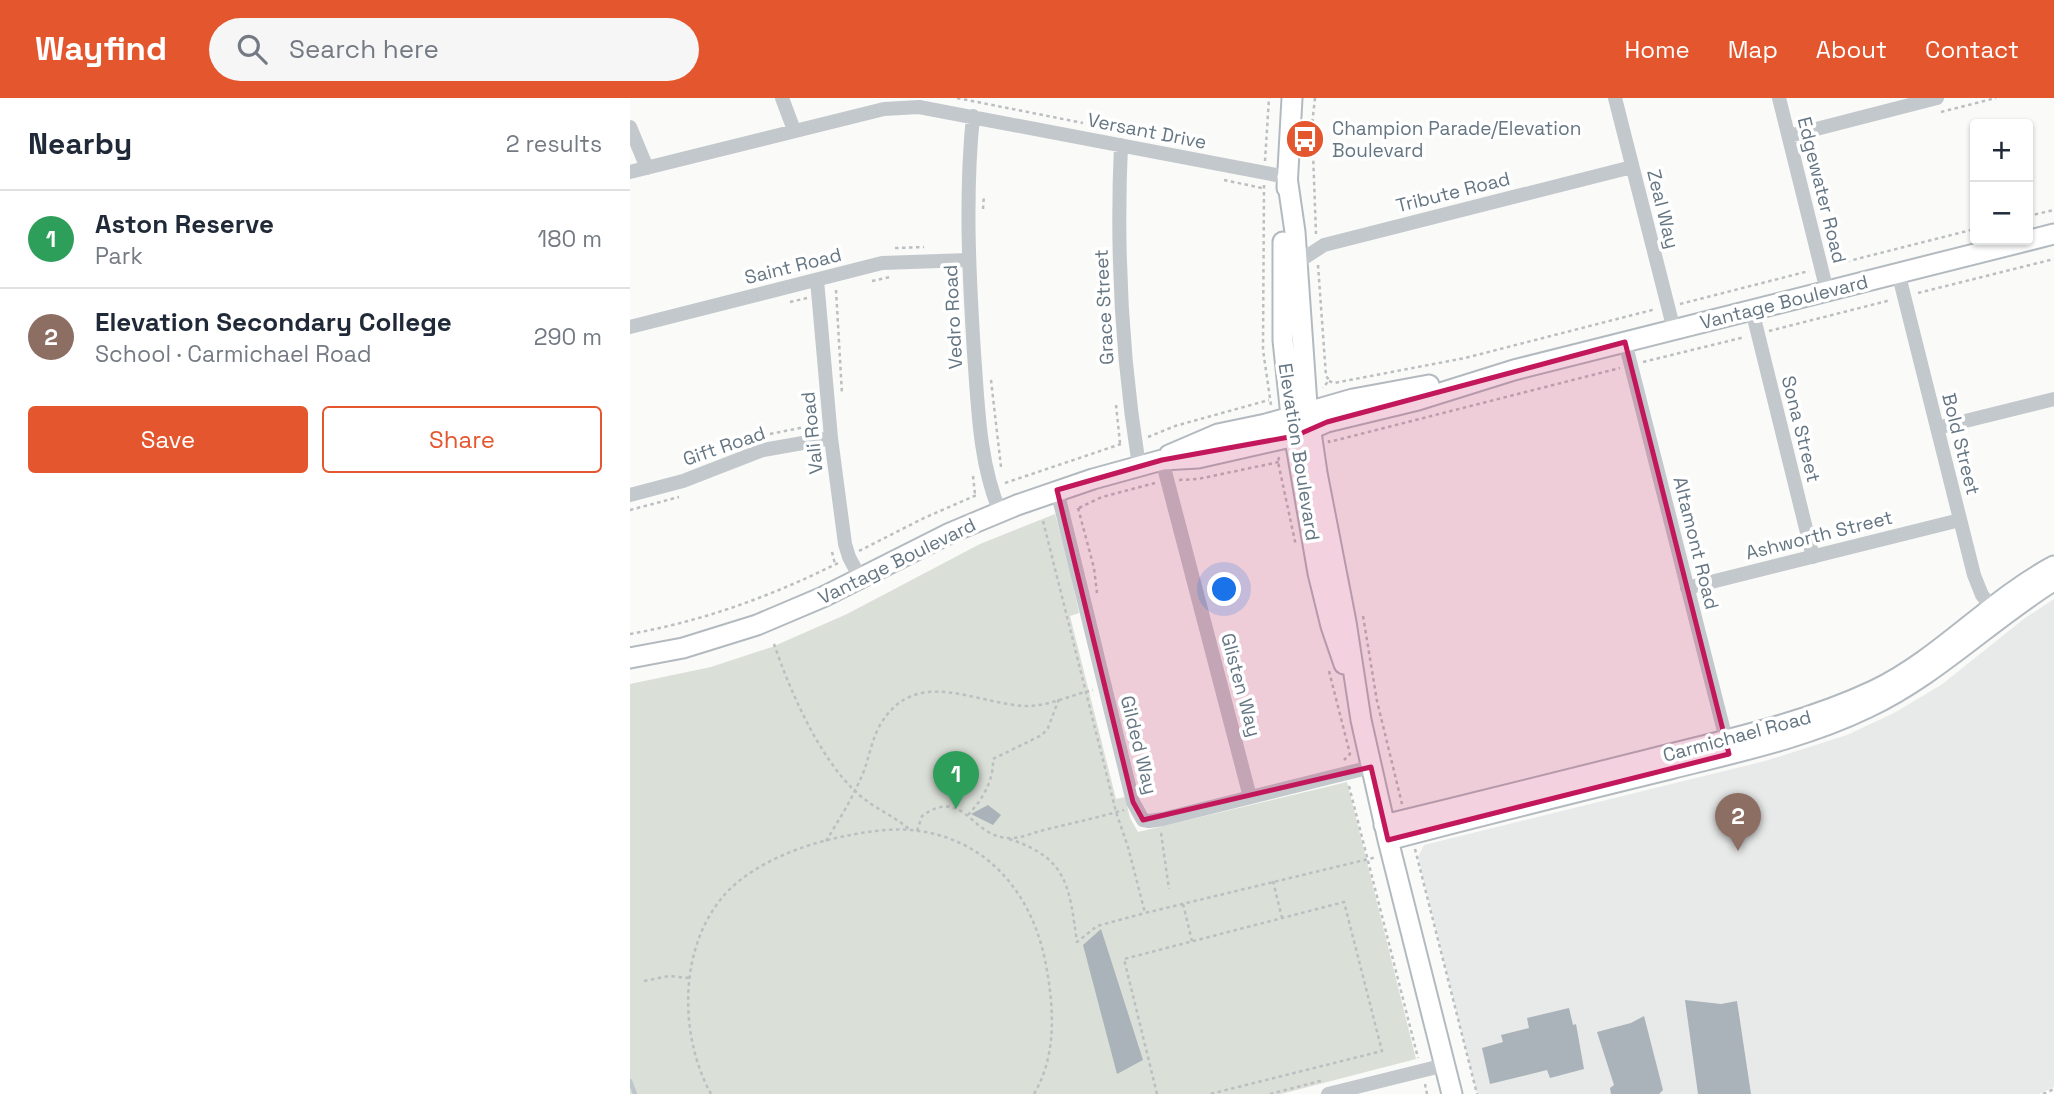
<!DOCTYPE html>
<html lang="en">
<head>
<meta charset="utf-8">
<style>
	:root { --surface:#fff; --page:#f6f6f7; --text:#1f2937; --muted:#747a83; --line:#e0e1e3; --accent:#e4572e }
	body { margin:0; font-family:"Space Grotesk",sans-serif; background:var(--page); color:var(--text) }
	.controls { position:absolute; right:21px; top:21px; display:grid; overflow:hidden; border-radius:7px; box-shadow:0 2px 5px #0004 }
	.controls button { width:63px; height:63px; display:grid; place-items:center; padding:0; border:0; border-bottom:2px solid var(--line); background:var(--surface); color:var(--text); font:35px sans-serif }
	.you { position:absolute; left:595px; top:492px; width:24px; height:24px; margin:-18px; border:5px solid #fff; border-radius:50%; background:#1a73e8; box-shadow:0 0 0 10px #1a73e833 }
	.badge { display:grid; place-items:center; width:46px; height:46px; border-radius:50%; background:var(--accent); color:#fff; font-size:23px; font-weight:700 }
	.pin { position:absolute; translate:-50% -58px; filter:drop-shadow(0 2px 4px #0008) }
	.pin::after { content:''; position:absolute; top:37px; width:24px; height:21px; background:inherit; clip-path:polygon(0 0,100% 0,50% 100%) }
	.list { margin:0; padding:0; list-style:none }
	h2 { display:flex; justify-content:space-between; align-items:center; height:91px; margin:0; padding:0 28px; font-size:30px }
	h2 small { font-size:23px; font-weight:400; color:var(--muted) }
	.list li { display:grid; grid-template-columns:46px 1fr auto; gap:21px; align-items:center; box-sizing:border-box; height:98px; padding:0 28px; border-top:2px solid var(--line) }
	.list b { display:block; font-size:26px; white-space:nowrap }
	.list p { margin:0; font-size:23px; white-space:nowrap; color:var(--muted) }
	.list em { font-size:23px; font-style:normal; color:var(--muted) }
	.actions { display:flex; gap:14px; padding:21px 28px }
	.actions a { flex:1; padding:16px 0; border:2px solid var(--accent); border-radius:7px; text-align:center; font-size:24px; color:var(--accent) }
	.actions .main { background:var(--accent); color:#fff }
	.icon { flex:none; width:38px; height:38px; fill:none; stroke:currentColor; stroke-width:2; stroke-linecap:round; stroke-linejoin:round }
	.map { position:relative; flex:none; width:1424px; height:996px; overflow:hidden }
	header { display:flex; align-items:center; gap:42px; box-sizing:border-box; height:98px; padding:0 35px; background:var(--accent); color:#fff }
	header strong { font-size:33px }
	nav { display:flex; gap:38px; margin-inline-start:auto; font-size:24px }
	.search { width:490px; height:63px; background:var(--page); display:flex; align-items:center; gap:18px; box-sizing:border-box; padding:0 24px; border-radius:38px; color:var(--muted); font-size:26px }
	main { display:flex }
	aside { flex:1; background:var(--surface) }
	.map>svg:first-child { display:block }
	.built { fill:#e8e9e9 }
	.green { fill:#dadfd7 }
	.lines { fill:none; stroke-linecap:round; stroke-linejoin:round }
	.stream { stroke:#bbc7cb; stroke-width:4.5 }
	.building { fill:#aab3b9 }
	.secondary-casing { stroke:#b3babf; stroke-width:23 }
	.path { stroke:#bbbfc2; stroke-width:2.5; stroke-dasharray:3.5 3.5; stroke-linecap:butt }
	.street { stroke:#c3c8cc; stroke-width:14 }
	.secondary { stroke:#fff; stroke-width:19 }
	.marked { fill:#c2185b; fill-opacity:0.2; stroke:#c2185b; stroke-width:5; stroke-linejoin:round }
	.labels { text-anchor:middle; dominant-baseline:central; stroke-width:7; stroke-linejoin:round; paint-order:stroke }
	.poi-label { font-size:19px; fill:#657683; stroke:#fff; text-anchor:start }
	.street-label { font-size:19px; fill:#657683; stroke:#fff }
</style>
</head>
<body>
<header>
<strong>Wayfind</strong>
<div class="search"><svg class="icon" aria-label="search" viewBox="0 0 24 24"><circle cx="10" cy="10" r="6"/><path d="M15 15l6 6"/></svg>Search here</div>
<nav><a>Home</a><a>Map</a><a>About</a><a>Contact</a></nav>
</header>
<main>
<aside>
<h2>Nearby<small>2 results</small></h2>
<ul class="list">
<li><span class="badge" style="background:#2e9e5b">1</span><div><b>Aston Reserve</b><p>Park</p></div><em>180 m</em></li>
<li><span class="badge" style="background:#8d6e63">2</span><div><b>Elevation Secondary College</b><p>School · Carmichael Road</p></div><em>290 m</em></li>
</ul>
<div class="actions"><a class="main">Save</a><a>Share</a></div>
</aside>
<div class="map">
<svg width="1424" height="996" viewBox="0 0 1424 996">
	<rect width="100%" height="100%" fill="#fafaf8"/>
	<path class="built" d="M 1424,501 L 1424,989 L 1409,996 L 847,996 L 788,759 L 794,747 L 1135,663 L 1217,637 L 1264,615 L 1311,587 L 1395,520 Z"/>
	<path class="green" d="M 425,416 L 438,463 L 449,515 L 440,518 L 486,701 L 495,699 L 500,720 L 508,734 L 717,684 L 786,961 L 651,996 L 0,996 L 0,586 L 81,569 L 142,549 L 217,516 L 350,446 Z"/>
	<g class="lines">
		<path class="stream" d="M 0,983 L 5,996"/>
	</g>
	<path class="building" d="M 358,707 L 371,717 L 363,727 L 341,716 Z
		M 471,831 L 513,962 L 487,976 L 453,847 Z
		M 1055,902 L 1091,906 L 1107,903 L 1121,996 L 1068,996 Z
		M 939,910 L 943,927 L 946,926 L 954,971 L 920,980 L 917,972 L 860,986 L 852,950 L 873,944 L 871,937 L 899,930 L 897,920 Z
		M 1014,918 L 1033,992 L 1029,996 L 981,996 L 980,990 L 984,987 L 967,934 L 1001,925 Z"/>
	<g class="lines">
		<g class="secondary-casing">
			<path id="secondary" d="M 657,79 L 665,134 L 677,307 L 687,375 L 716,524 L 731,622 L 758,742 L 822,996
				M 657,90 L 662,0
				M 653,144 L 653,242 L 661,318 L 688,475 L 701,528 L 714,566
				M 539,357 L 588,336 L 636,326 L 723,301 L 799,287
				M 0,560 L 53,550 L 127,527 L 193,499 L 320,435 L 387,407 L 463,381 L 532,362 L 568,360 L 665,338 L 697,324 L 788,302 L 884,272 L 1424,136
				M 754,727 C 842,706 930,683 1017,662 C 1095,642 1173,626 1245,592 C 1311,560 1360,502 1424,468
				M 758,742 C 852,717 946,694 1040,671 C 1107,654 1175,640 1237,610 C 1305,578 1357,525 1420,485"/>
		</g>
		<path class="path" d="M 327,0 L 453,25
			M 685,0 L 682,27 L 686,136
			M 1311,14 L 1366,0
			M 635,63 L 639,0
			M 594,82 L 632,90
			M 634,87 L 633,252 L 641,307
			M 353,111 L 354,97
			M 1398,118 L 1424,112
			M 265,150 L 294,149
			M 688,167 L 696,278 L 699,282 L 693,290
			M 1203,167 L 1345,131
			M 242,183 L 260,179
			M 206,192 L 212,296
			M 1288,195 L 1424,161
			M 160,204 L 177,200
			M 1050,206 L 1179,173
			M 1139,233 L 1261,202
			M 1013,264 L 1115,239
			M 361,282 L 371,369
			M 699,283 L 704,285 L 835,260 L 1026,211
			M 486,307 L 490,345
			M 140,336 L 175,329
			M 518,339 L 545,328 L 639,302
			M 699,342 L 699,344 L 990,270
			M 649,359 L 648,364 L 666,448
			M 343,378 L 345,396
			M 549,382 L 568,381 L 649,364
			M 375,385 L 491,346
			M 448,410 L 464,470 L 467,495
			M 449,410 L 472,399 L 525,385
			M 0,412 L 49,399
			M 413,423 L 486,714 L 498,749 L 515,815 L 747,759
			M 229,453 L 294,420 L 349,396
			M 202,454 L 205,466
			M 733,518 L 747,603 L 772,706
			M 0,536 C 73,523 142,498 208,465
			M 144,546 C 160,593 189,659 225,693 C 241,709 263,717 279,731
			M 699,573 L 720,656 L 714,662
			M 719,688 L 788,960
			M 338,717 C 352,702 364,683 363,661 L 412,637 L 418,630 L 429,601
			M 287,733 L 292,718 C 334,688 340,738 378,740 C 388,741 400,736 410,733 C 438,726 466,720 494,712
			M 531,735 L 539,791
			M 379,741 C 439,760 439,790 447,844 L 467,828 L 515,815
			M 196,743 C 208,723 221,703 230,682 C 239,664 240,645 250,627 C 285,567 345,606 396,608 C 419,608 441,597 463,592
			M 785,751 L 847,996
			M 643,783 L 652,820
			M 553,806 L 562,843
			M 14,883 L 39,878 L 60,880
			M 795,986 L 797,996
			M 81,996 C 48,936 48,844 99,792 C 125,766 167,749 202,741 C 228,735 254,730 281,732 C 357,739 403,796 416,867 C 424,910 427,957 404,996
			M 527,996 L 494,861 L 714,804 L 752,953 L 580,996
			M 640,996 L 694,982
			M 1413,996 L 1424,991"/>
		<path class="street" d="M 152,0 L 164,32
			M 985,0 L 1044,232
			M 1149,0 L 1197,193
			M 343,18 C 335,97 339,176 344,255 C 348,307 349,365 370,414
			M 0,29 L 17,70
			M 1159,38 L 1307,0
			M 491,47 C 486,155 492,262 509,368
			M 0,74 L 254,11 L 289,9 L 657,79
			M 666,170 L 674,160 L 694,147 L 1002,69
			M 1268,174 L 1344,477 L 1352,497 L 1367,516
			M 187,182 L 201,340 L 215,446 L 219,459 L 230,480
			M 1122,212 L 1183,459
			M 0,229 L 252,165 L 338,162
			M 995,244 L 1098,649
			M 1307,330 L 1424,301
			M 532,362 L 620,699
			M 427,392 L 503,704 L 513,722 L 519,723 L 533,721 L 741,669
			M 0,397 L 53,383 L 133,352 L 201,340
			M 1057,490 L 1330,422
			M 698,996 L 815,967"/>
		<use href="#secondary" class="secondary"/>
	</g>
	<path class="marked" d="M 995,244 L 1099,656 L 758,742 L 741,669 L 513,722 L 503,704 L 427,392 L 532,362 L 665,338 L 697,324 Z"/>
	<defs>
		<g id="bus-disc" transform="scale(2.0125)"><circle r="9.5" fill="#e4572e" stroke="#fff"/><path d="M-5-6H5V4H4V6H2V4H-2V6H-4V4H-5ZM-3.5-4V0h7V-4ZM-3.5 1.2v1.5H-2V1.2ZM2 1.2v1.5H3.5V1.2Z" fill="#fff"/></g>
	</defs>
	<g fill-rule="evenodd">
		<use href="#bus-disc" x="675" y="41"/>
	</g>
	<g class="labels">
		<g class="poi-label">
			<text x="702" y="30">Champion Parade/Elevation<tspan x="702" dy="22">Boulevard</tspan></text>
		</g>
		<g class="street-label">
			<text transform="translate(517 33) rotate(11)">Versant Drive</text>
			<text transform="translate(1192 92) rotate(76)">Edgewater Road</text>
			<text transform="translate(823 94) rotate(-14)">Tribute Road</text>
			<text transform="translate(1033 111) rotate(76)">Zeal Way</text>
			<text transform="translate(163 168) rotate(-14)">Saint Road</text>
			<text transform="translate(1154 204) rotate(-14)">Vantage Boulevard</text>
			<text transform="translate(474 209) rotate(-93)">Grace Street</text>
			<text transform="translate(323 219) rotate(-93)">Vedro Road</text>
			<text transform="translate(1171 331) rotate(76)">Sona Street</text>
			<text transform="translate(182 335) rotate(-96)">Vali Road</text>
			<text transform="translate(1331 346) rotate(76)">Bold Street</text>
			<text transform="translate(94 348) rotate(-19)">Gift Road</text>
			<text transform="translate(669 354) rotate(81)">Elevation Boulevard</text>
			<text transform="translate(1189 437) rotate(-14)">Ashworth Street</text>
			<text transform="translate(1066 445) rotate(76)">Altamont Road</text>
			<text transform="translate(267 463) rotate(-26)">Vantage Boulevard</text>
			<text transform="translate(611 587) rotate(75)">Glisten Way</text>
			<text transform="translate(1107 638) rotate(-15)">Carmichael Road</text>
			<text transform="translate(509 647) rotate(76)">Gilded Way</text>
		</g>
	</g>
</svg>
<div class="controls">
<button>+</button>
<button>−</button>
</div>
<div class="you"></div>
<div class="pin badge" style="left:326px;top:711px;background:#2e9e5b">1</div>
<div class="pin badge" style="left:1108px;top:753px;background:#8d6e63">2</div>
</div>
</main>
</body>
</html>
